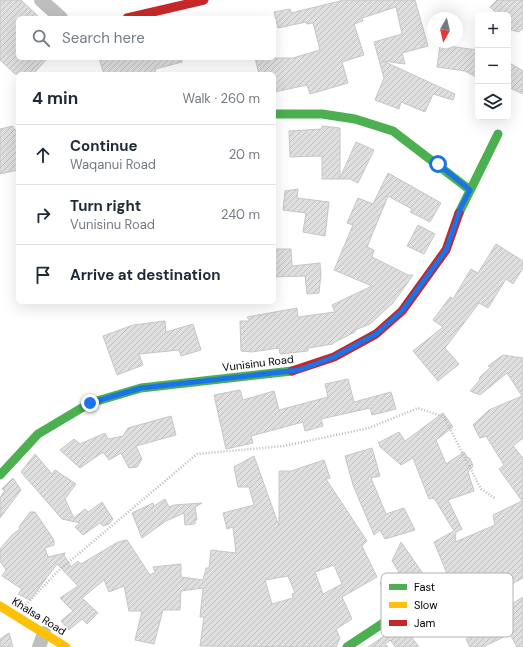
<!DOCTYPE html>
<html lang="en">
<head>
<meta charset="utf-8">
<style>
	:root { --surface:#fff; --page:#f6f6f7; --text:#1f2937; --muted:#747a83; --line:#e0e1e3 }
	body { margin:0; font-family:"DM Sans",sans-serif; background:var(--page); color:var(--text) }
	.controls { position:absolute; right:12px; top:12px; display:grid; overflow:hidden; border-radius:6px; box-shadow:0 4px 16px #0002 }
	.controls button { width:36px; height:36px; display:grid; place-items:center; padding:0; border:0; border-bottom:1px solid var(--line); background:var(--surface); color:var(--text); font:20px sans-serif }
	.compass { position:absolute; left:427px; top:12px; width:36px; height:36px; border-radius:50%; background:var(--surface); box-shadow:0 4px 16px #0002; rotate:188deg }
	.stop { position:absolute; width:12px; height:12px; margin:-9px; border:3px solid #1a73e8; border-radius:50%; background:#fff }
	.stop.end { background:#1a73e8; border-color:#fff; box-shadow:0 1px 4px #0008 }
	.list { margin:0; padding:0; list-style:none }
	h2 { display:flex; justify-content:space-between; align-items:center; height:52px; margin:0; padding:0 16px; font-size:17px }
	h2 small { font-size:13px; font-weight:400; color:var(--muted) }
	.list li { display:grid; grid-template-columns:26px 1fr auto; gap:12px; align-items:center; box-sizing:border-box; height:60px; padding:0 16px; border-top:1px solid var(--line) }
	.list b { display:block; font-size:15px; white-space:nowrap }
	.list p { margin:0; font-size:13px; white-space:nowrap; color:var(--muted) }
	.list em { font-size:13px; font-style:normal; color:var(--muted) }
	.icon { flex:none; width:22px; height:22px; fill:none; stroke:currentColor; stroke-width:2; stroke-linecap:round; stroke-linejoin:round }
	.map { position:relative; flex:none; width:523px; height:647px; overflow:hidden }
	.search { position:absolute; background:var(--surface); box-shadow:0 4px 16px #0002; left:16px; top:16px; width:260px; height:44px; display:flex; align-items:center; gap:10px; box-sizing:border-box; padding:0 14px; border-radius:6px; color:var(--muted); font-size:15px }
	.panel { position:absolute; background:var(--surface); box-shadow:0 4px 16px #0002; left:16px; top:72px; width:260px; height:232px; border-radius:6px }
	.map>svg:first-child { display:block }
	.building { fill:url(#building-hatch); stroke:#c6c6c6; fill-rule:evenodd }
	.lines { fill:none; stroke-linecap:round; stroke-linejoin:round }
	.path { stroke:#b9b9b9; stroke-width:2.5; stroke-dasharray:1 2; stroke-linecap:butt }
	.street { stroke:#bebebe; stroke-width:14 }
	.fast { stroke:#4caf50; stroke-width:9 }
	.slow { stroke:#ffc107; stroke-width:9 }
	.jam { stroke:#c62828; stroke-width:9 }
	.route { stroke:#1a73e8; stroke-width:5 }
	.labels { text-anchor:middle; dominant-baseline:central; stroke-width:3; stroke-linejoin:round; paint-order:stroke }
	.street-label { font-size:11px; fill:#000; stroke:#fff }
	.key { fill:#fff; stroke:#b2b2b2; stroke-width:1 }
	.key-label { font-size:11px; fill:#000 }
</style>
</head>
<body>
<div class="map">
<svg width="523" height="647" viewBox="0 0 523 647">
	<defs>
		<pattern id="building-hatch" width="6" height="6" patternUnits="userSpaceOnUse"><rect width="6" height="6" fill="#dfdfdf"/><path d="M-1 1l2-2M0 6l6-6M5 7l2-2" fill="none" stroke="#bebebe"/></pattern>
	</defs>
	<rect width="100%" height="100%" fill="#fff"/>
	<path class="building" d="M 0,0 L 21,0 L 40,18 L 18,18 L 18,58 L 48,58 L 33,74 L 15,74 L 0,60 Z
		M 344,0 L 415,0 L 428,46 L 402,53 L 405,64 L 383,61 L 455,94 L 453,100 L 433,94 L 425,112 L 401,102 L 399,109 L 375,100 L 384,78 L 374,42 L 402,34 L 396,7 L 362,18 L 363,21 L 354,24 L 364,55 L 342,62 L 348,83 L 310,94 L 307,85 L 274,92 L 274,74 L 259,74 L 255,58 L 293,58 L 320,50 L 313,23 L 307,24 L 306,22 L 278,28 L 274,12 L 290,9 L 291,13 Z
		M 497,0 L 523,0 L 523,28 L 519,32 L 508,29 L 508,15 L 499,15 L 490,7 Z
		M 440,45 L 478,50 L 478,78 L 465,71 L 437,67 Z
		M 99,58 L 182,58 L 182,62 L 155,69 L 156,74 L 104,74 Z
		M 508,62 L 523,71 L 523,94 L 508,87 Z
		M 13,126 L 14,130 L 18,129 L 18,170 L 0,174 L 0,129 Z
		M 322,126 L 340,128 L 340,178 L 356,142 L 374,150 L 358,183 L 350,179 L 322,179 L 322,156 L 290,157 L 289,131 L 322,129 Z
		M 388,173 L 441,203 L 430,222 L 410,212 L 412,209 L 388,196 L 367,247 L 374,250 L 372,257 L 408,275 L 413,275 L 393,303 L 370,324 L 355,330 L 355,332 L 333,343 L 333,344 L 308,348 L 308,351 L 280,354 L 279,348 L 252,352 L 241,351 L 240,321 L 250,321 L 247,317 L 297,308 L 298,317 L 335,312 L 332,305 L 372,286 L 334,270 L 353,225 L 347,223 L 358,198 L 373,204 Z
		M 298,189 L 297,198 L 329,202 L 325,236 L 303,232 L 306,213 L 283,210 L 285,191 Z
		M 418,225 L 435,234 L 424,254 L 407,246 Z
		M 496,244 L 523,261 L 523,268 L 513,284 L 506,279 L 488,308 L 479,303 L 445,348 L 459,364 L 438,381 L 413,351 L 443,327 L 433,320 L 450,297 L 453,299 L 471,269 L 478,273 Z
		M 274,249 L 291,249 L 292,266 L 320,263 L 321,274 L 319,293 L 307,294 L 305,276 L 274,277 Z
		M 165,321 L 166,332 L 193,324 L 201,350 L 181,356 L 179,350 L 139,354 L 143,365 L 117,375 L 103,336 L 133,325 Z
		M 503,355 L 523,358 L 523,438 L 513,446 L 523,458 L 523,578 L 483,599 L 478,592 L 459,603 L 434,542 L 454,531 L 434,498 L 429,499 L 413,458 L 401,465 L 379,446 L 380,445 L 378,443 L 399,432 L 405,441 L 443,413 L 453,427 L 436,440 L 446,464 L 464,452 L 468,458 L 470,458 L 473,466 L 468,472 L 474,491 L 448,500 L 462,529 L 456,532 L 455,542 L 495,525 L 493,515 L 522,501 L 499,469 L 504,465 L 486,436 L 480,438 L 473,425 L 489,410 L 522,396 L 507,373 L 480,395 L 470,391 L 479,381 L 480,377 L 491,367 L 488,366 Z
		M 348,379 L 354,402 L 391,392 L 396,409 L 372,415 L 370,408 L 321,419 L 323,426 L 305,431 L 303,422 L 251,436 L 253,443 L 226,449 L 214,395 L 240,390 L 243,400 L 274,391 L 279,410 L 328,397 L 325,384 Z
		M 171,416 L 176,435 L 136,446 L 142,459 L 137,467 L 129,468 L 121,453 L 109,460 L 103,452 L 80,468 L 60,450 L 74,439 L 80,444 L 105,433 L 108,439 L 123,436 L 128,428 Z
		M 372,448 L 380,476 L 371,478 L 386,514 L 404,508 L 415,530 L 385,539 L 380,530 L 374,535 L 353,485 L 345,456 Z
		M 35,454 L 52,474 L 55,470 L 76,484 L 65,499 L 74,518 L 85,509 L 88,512 L 102,502 L 113,519 L 109,524 L 103,526 L 100,523 L 83,535 L 75,527 L 80,523 L 62,519 L 21,472 Z
		M 254,456 L 279,526 L 279,471 L 291,471 L 324,460 L 330,478 L 326,479 L 367,541 L 362,546 L 377,577 L 342,597 L 352,619 L 336,629 L 340,638 L 336,647 L 200,646 L 204,617 L 200,617 L 203,588 L 181,591 L 180,610 L 163,610 L 154,644 L 135,640 L 142,611 L 129,611 L 124,586 L 109,592 L 104,580 L 82,598 L 98,613 L 87,624 L 82,619 L 69,630 L 61,621 L 73,611 L 60,598 L 78,586 L 57,564 L 30,600 L 18,594 L 22,589 L 2,576 L 6,570 L 0,561 L 0,549 L 12,535 L 20,529 L 19,527 L 30,512 L 35,512 L 54,540 L 54,545 L 45,548 L 48,557 L 65,553 L 64,555 L 71,567 L 78,561 L 81,564 L 118,542 L 127,540 L 150,575 L 155,572 L 153,567 L 181,564 L 181,577 L 203,580 L 206,568 L 209,568 L 211,550 L 236,553 L 233,527 L 227,529 L 223,513 L 254,505 L 249,487 L 238,487 L 234,467 ZM 334,565 L 342,584 L 323,594 L 315,572 ZM 288,576 L 295,593 L 292,594 L 293,598 L 272,604 L 265,580 Z
		M 13,478 L 21,490 L 0,518 L 0,498 L 5,490 L 2,489 Z
		M 165,499 L 169,507 L 174,505 L 202,503 L 195,507 L 197,520 L 195,520 L 195,524 L 185,525 L 184,513 L 166,521 L 142,538 L 132,513 L 153,503 L 154,506 Z
		M 401,542 L 435,591 L 441,620 L 416,623 L 415,616 L 419,611 L 420,605 L 418,599 L 414,596 L 403,596 L 391,604 L 380,583 L 399,572 L 392,561 Z
		M 523,597 L 523,647 L 517,647 L 510,634 L 483,647 L 470,647 L 466,639 L 504,624 L 497,613 Z
		M 402,624 L 419,647 L 396,647 L 390,640 L 385,644 L 388,647 L 368,647 Z
		M 9,633 L 13,647 L 0,647 L 0,639 Z"/>
	<g class="lines">
		<path class="path" d="M 26,605 L 57,572 L 197,454 L 284,446 L 369,428 L 418,408 L 444,417 L 481,489 L 496,499"/>
		<path class="street" d="M 41,0 L 61,18
			M 39,647 L 44,633"/>
		<path class="fast" d="M 274,114 L 322,114 L 355,119 L 393,131 L 470,190
			M 459,213 L 498,134
			M 0,475 L 38,434 L 90,403 L 141,388 L 292,371
			M 347,647 L 409,606"/>
		<path class="slow" d="M 0,606 L 66,647"/>
		<path class="jam" d="M 127,18 L 204,0
			M 292,371 L 334,357 L 376,334 L 402,311 L 446,250 L 459,213"/>
	</g>
	<g class="lines">
		<path class="route" d="M 90,403 L 141,388 L 299,370 L 334,357 L 376,334 L 402,311 L 446,250 L 461,207 L 470,190 L 438,164"/>
	</g>
	<g class="labels">
		<g class="street-label">
			<text transform="translate(258 363) rotate(-7)">Vunisinu Road</text>
			<text transform="translate(39 616) rotate(32)">Khalsa Road</text>
		</g>
	</g>
	<rect x="381" y="573" width="132" height="64" rx="6" class="key"/>
	<rect x="389" y="584" width="18" height="6" fill="#4caf50"/>
	<rect x="389" y="602" width="18" height="6" fill="#ffc107"/>
	<rect x="389" y="620" width="18" height="6" fill="#c62828"/>
	<g class="key-label">
		<text x="414" y="591">Fast</text>
		<text x="414" y="609">Slow</text>
		<text x="414" y="627">Jam</text>
	</g>
</svg>
<div class="controls">
<button>+</button>
<button>−</button>
<button><svg class="icon" aria-label="layers" viewBox="0 0 24 24"><path d="M12 4l9 5-9 5-9-5zM3 14l9 5 9-5"/></svg></button>
</div>
<svg class="compass" viewBox="-18 -18 36 36"><path d="M0-13l5 13h-10z" fill="#e53935"/><path d="M0 13l5-13h-10z" fill="#747a83"/></svg>
<div class="stop" style="left:438px;top:164px"></div>
<div class="stop end" style="left:90px;top:403px"></div>
<div class="search"><svg class="icon" aria-label="search" viewBox="0 0 24 24"><circle cx="10" cy="10" r="6"/><path d="M15 15l6 6"/></svg>Search here</div>
<section class="panel">
<h2>4 min<small>Walk · 260 m</small></h2>
<ul class="list">
<li><svg class="icon" aria-label="ahead" viewBox="0 0 24 24"><path d="M12 20V5M6 11l6-6 6 6"/></svg><div><b>Continue</b><p>Waqanui Road</p></div><em>20 m</em></li>
<li><svg class="icon" aria-label="right" viewBox="0 0 24 24"><path d="M7 20v-9h11M14 6l5 5-5 5"/></svg><div><b>Turn right</b><p>Vunisinu Road</p></div><em>240 m</em></li>
<li><svg class="icon" aria-label="arrive" viewBox="0 0 24 24"><path d="M6 21V4h12l-3 4 3 4H6"/></svg><div><b>Arrive at destination</b></div></li>
</ul>
</section>
</div>
</body>
</html>
